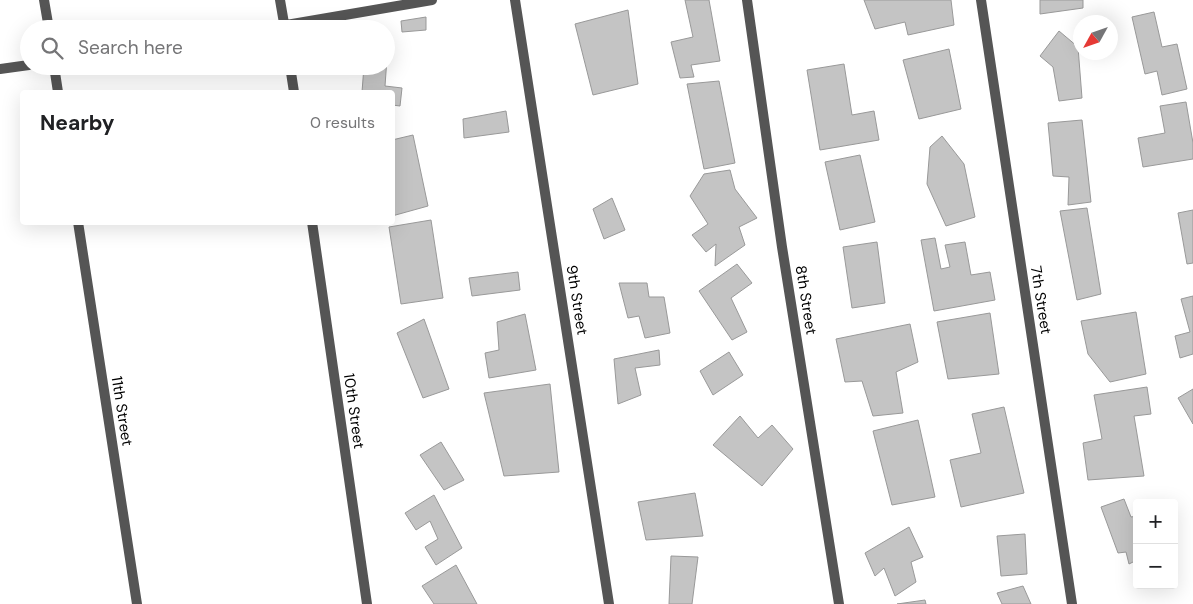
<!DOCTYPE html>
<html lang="en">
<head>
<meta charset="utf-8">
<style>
	:root { --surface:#fff; --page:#f6f6f6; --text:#202124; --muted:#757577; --line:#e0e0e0 }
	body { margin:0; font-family:"DM Sans",sans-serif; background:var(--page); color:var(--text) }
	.controls { position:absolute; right:15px; bottom:15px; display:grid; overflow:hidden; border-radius:5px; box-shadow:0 5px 20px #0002 }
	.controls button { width:45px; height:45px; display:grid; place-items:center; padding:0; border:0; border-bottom:1px solid var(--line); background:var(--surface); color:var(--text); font:25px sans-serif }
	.compass { position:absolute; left:1073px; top:15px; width:45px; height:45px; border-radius:50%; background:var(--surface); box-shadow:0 5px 20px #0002; rotate:230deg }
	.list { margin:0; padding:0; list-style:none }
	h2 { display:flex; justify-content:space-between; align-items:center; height:65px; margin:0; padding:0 20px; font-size:21px }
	h2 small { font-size:16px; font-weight:400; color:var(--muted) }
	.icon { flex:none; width:28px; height:28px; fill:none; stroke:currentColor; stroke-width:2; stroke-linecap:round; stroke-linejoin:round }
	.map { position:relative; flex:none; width:1193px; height:604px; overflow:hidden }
	.search { position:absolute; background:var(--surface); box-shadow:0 5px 20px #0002; left:20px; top:20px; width:375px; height:55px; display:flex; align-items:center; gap:12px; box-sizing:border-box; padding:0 18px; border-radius:28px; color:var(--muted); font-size:19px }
	.panel { position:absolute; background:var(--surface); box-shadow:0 5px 20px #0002; left:20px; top:90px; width:375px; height:135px; border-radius:5px }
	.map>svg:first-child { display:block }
	.building { fill:#c4c4c4; stroke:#999 }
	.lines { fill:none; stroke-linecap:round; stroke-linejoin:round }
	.minor { stroke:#555; stroke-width:10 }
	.labels { text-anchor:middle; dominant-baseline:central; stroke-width:4; stroke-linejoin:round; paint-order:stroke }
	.street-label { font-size:15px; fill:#000; stroke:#fff }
</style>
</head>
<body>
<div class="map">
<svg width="1193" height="604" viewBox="0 0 1193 604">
	<rect width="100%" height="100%" fill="#fff"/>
	<path class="building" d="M 685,0 L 709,0 L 720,61 L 691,65 L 694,77 L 680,78 L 671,42 L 693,37 Z
		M 864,0 L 951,0 L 954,25 L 908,35 L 905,22 L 875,29 Z
		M 1040,0 L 1083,0 L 1083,8 L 1040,14 Z
		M 628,10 L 638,84 L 593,95 L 575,24 Z
		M 1154,12 L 1162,47 L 1177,44 L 1187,89 L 1162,95 L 1157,71 L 1145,74 L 1132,17 Z
		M 426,17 L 426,30 L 402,32 L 401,21 Z
		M 1059,31 L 1078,47 L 1082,98 L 1059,101 L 1053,67 L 1040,56 Z
		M 949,49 L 961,109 L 919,119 L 903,60 Z
		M 386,58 L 387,58 L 385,86 L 402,88 L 400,106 L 392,105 L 392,92 L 362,92 L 364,66 L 386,66 Z
		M 844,64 L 852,115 L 874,111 L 879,140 L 820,150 L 807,70 Z
		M 719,81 L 735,163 L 704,169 L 687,84 Z
		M 1186,102 L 1193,143 L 1193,159 L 1143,167 L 1138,138 L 1165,133 L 1160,106 Z
		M 506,111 L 509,132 L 464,138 L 463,119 Z
		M 1082,120 L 1091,202 L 1068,205 L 1069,177 L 1053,176 L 1048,123 Z
		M 413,135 L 428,206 L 392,216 L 392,140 Z
		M 942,136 L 964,164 L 975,217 L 946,226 L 927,184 L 930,147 Z
		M 860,155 L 875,222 L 840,230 L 825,162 Z
		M 730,170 L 735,189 L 757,218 L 739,227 L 745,245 L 715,266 L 716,244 L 706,252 L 692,235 L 708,224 L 690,196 L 704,174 Z
		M 612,198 L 625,230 L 604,239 L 593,209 Z
		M 1087,208 L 1101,294 L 1077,300 L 1060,211 Z
		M 1193,210 L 1193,263 L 1187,264 L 1178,213 Z
		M 431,220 L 443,298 L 401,304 L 389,227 Z
		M 935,238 L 941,269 L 950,267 L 945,245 L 965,242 L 971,275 L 990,272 L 995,300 L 934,311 L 921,240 Z
		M 877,242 L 885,303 L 852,308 L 843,247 Z
		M 737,264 L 752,283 L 731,298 L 747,332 L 732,340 L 699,291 Z
		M 518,272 L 520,290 L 472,296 L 469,278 Z
		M 619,283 L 647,283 L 649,297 L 664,297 L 670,333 L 645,338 L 639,316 L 628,318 Z
		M 1193,296 L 1193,354 L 1180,358 L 1175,336 L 1190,332 L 1181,299 Z
		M 1136,312 L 1146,374 L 1110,382 L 1088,354 L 1081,321 Z
		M 990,313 L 999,374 L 948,379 L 937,322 Z
		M 525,314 L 536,370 L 489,378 L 485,353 L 499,350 L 497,322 Z
		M 424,319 L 449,389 L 423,398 L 397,333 Z
		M 910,324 L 918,362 L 896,372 L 903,413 L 873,416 L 862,381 L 845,382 L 836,339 Z
		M 659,350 L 660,365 L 635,368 L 641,395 L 618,404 L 614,359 Z
		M 729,352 L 743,375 L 713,395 L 700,371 Z
		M 550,384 L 559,472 L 504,476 L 484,393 Z
		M 1147,387 L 1151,414 L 1134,416 L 1144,476 L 1088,480 L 1083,443 L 1102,439 L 1094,395 Z
		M 1193,389 L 1193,424 L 1178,398 Z
		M 1004,407 L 1024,493 L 961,507 L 950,460 L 981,453 L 972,414 Z
		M 740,416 L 758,438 L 772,425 L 793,449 L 762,486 L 713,445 Z
		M 918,420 L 935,497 L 892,505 L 873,431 Z
		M 441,442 L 464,480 L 444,490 L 420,455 Z
		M 695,493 L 703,536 L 646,540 L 638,502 Z
		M 434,495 L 462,548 L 436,565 L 425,547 L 438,539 L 430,521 L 416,530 L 405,513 Z
		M 1124,499 L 1131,517 L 1137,516 L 1137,560 L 1129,564 L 1126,552 L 1118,553 L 1101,507 Z
		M 909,527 L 923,557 L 911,562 L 916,582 L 895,596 L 884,568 L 875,576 L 865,553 Z
		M 1025,534 L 1027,574 L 1001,576 L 997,536 Z
		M 671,556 L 698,557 L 692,604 L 669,604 Z
		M 456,565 L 477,604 L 434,604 L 422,586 Z
		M 1023,586 L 1031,604 L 1002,604 L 997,593 Z
		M 925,600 L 926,604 L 897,604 Z"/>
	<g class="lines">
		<path class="minor" d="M 44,0 L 49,29
			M 280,0 L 285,29
			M 515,0 L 609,604
			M 747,0 L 782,247 L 839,604
			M 981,0 L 1072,604
			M 263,29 L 432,0
			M 54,66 L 58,92
			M 290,66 L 294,92
			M 0,69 L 29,65
			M 78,222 L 137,604
			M 312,222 L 367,604"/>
	</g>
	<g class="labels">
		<g class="street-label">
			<text transform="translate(577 300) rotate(81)">9th Street</text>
			<text transform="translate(806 300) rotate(81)">8th Street</text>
			<text transform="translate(1041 300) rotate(81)">7th Street</text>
			<text transform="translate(122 411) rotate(81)">11th Street</text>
			<text transform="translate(354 411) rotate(82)">10th Street</text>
		</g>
	</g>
</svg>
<div class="controls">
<button>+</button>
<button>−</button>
</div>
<svg class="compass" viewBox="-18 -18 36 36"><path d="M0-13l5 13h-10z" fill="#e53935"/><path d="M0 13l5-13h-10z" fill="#757577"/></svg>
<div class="search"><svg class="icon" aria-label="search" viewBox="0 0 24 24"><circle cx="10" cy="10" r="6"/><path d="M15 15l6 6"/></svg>Search here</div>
<section class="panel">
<h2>Nearby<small>0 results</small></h2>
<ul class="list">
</ul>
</section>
</div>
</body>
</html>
